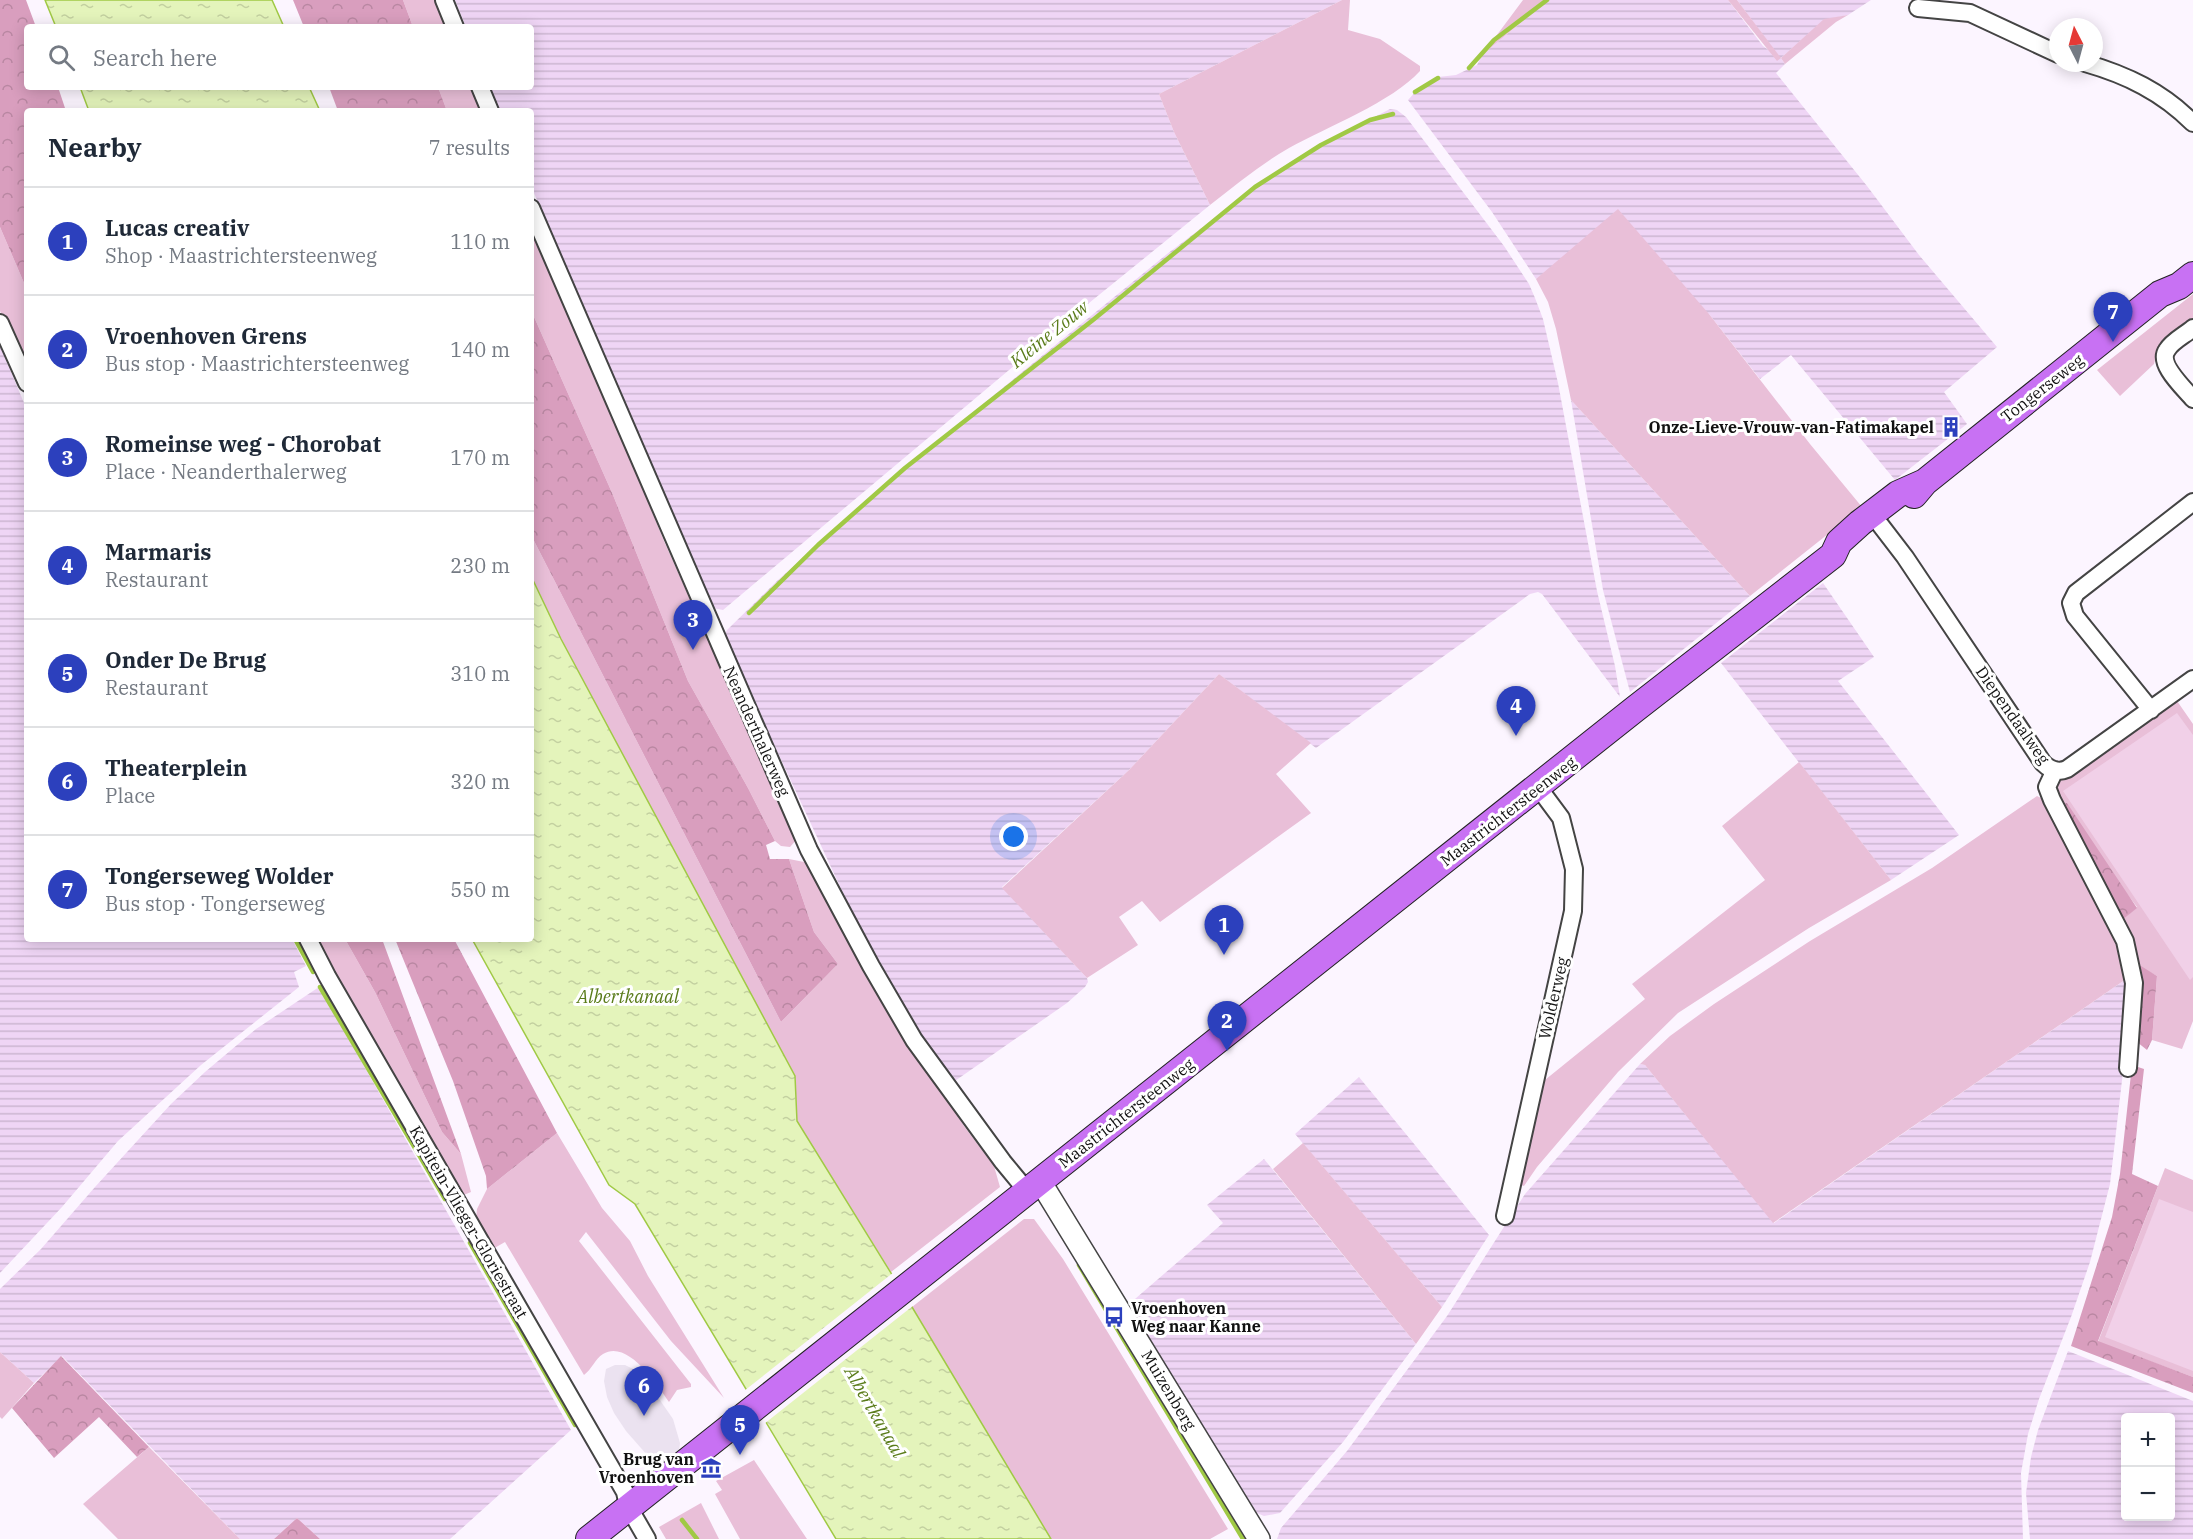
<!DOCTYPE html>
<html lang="en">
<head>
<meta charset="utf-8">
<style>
	:root { --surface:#fff; --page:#f6f6f7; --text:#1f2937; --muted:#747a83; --line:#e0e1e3; --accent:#2c40bd }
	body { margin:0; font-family:"IBM Plex Serif",serif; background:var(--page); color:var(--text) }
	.controls { position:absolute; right:18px; bottom:18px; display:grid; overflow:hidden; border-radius:6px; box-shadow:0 3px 15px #0003 }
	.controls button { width:54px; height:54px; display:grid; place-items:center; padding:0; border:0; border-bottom:2px solid var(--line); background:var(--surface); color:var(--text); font:30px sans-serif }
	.compass { position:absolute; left:2049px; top:18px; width:54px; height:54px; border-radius:50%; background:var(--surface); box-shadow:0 3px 15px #0003; rotate:354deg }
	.you { position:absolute; left:1014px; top:837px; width:21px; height:21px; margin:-15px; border:4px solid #fff; border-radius:50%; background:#1a73e8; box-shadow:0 0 0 9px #1a73e833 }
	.badge { display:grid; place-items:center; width:39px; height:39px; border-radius:50%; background:var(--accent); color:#fff; font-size:20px; font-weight:700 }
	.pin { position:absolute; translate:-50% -50px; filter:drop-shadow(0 2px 3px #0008) }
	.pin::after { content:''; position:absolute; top:32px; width:21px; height:18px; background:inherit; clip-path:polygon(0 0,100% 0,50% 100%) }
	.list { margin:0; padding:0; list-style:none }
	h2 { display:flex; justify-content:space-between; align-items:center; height:78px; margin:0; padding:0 24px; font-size:26px }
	h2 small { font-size:20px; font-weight:400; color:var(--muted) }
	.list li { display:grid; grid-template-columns:39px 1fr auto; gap:18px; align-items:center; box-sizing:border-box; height:108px; padding:0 24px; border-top:2px solid var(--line) }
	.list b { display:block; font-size:22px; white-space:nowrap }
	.list p { margin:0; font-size:20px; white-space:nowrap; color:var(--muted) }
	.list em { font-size:20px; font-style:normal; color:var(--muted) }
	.icon { flex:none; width:33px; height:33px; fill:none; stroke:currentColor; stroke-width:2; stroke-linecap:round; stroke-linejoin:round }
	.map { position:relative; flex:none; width:2193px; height:1539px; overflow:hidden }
	.search { position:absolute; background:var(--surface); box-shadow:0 3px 15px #0003; left:24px; top:24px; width:510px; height:66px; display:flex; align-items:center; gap:15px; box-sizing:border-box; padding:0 21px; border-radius:6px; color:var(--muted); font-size:22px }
	.panel { position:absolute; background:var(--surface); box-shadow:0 3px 15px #0003; left:24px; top:108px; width:510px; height:834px; border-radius:6px }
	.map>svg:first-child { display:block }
	.farmland { fill:url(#farmland-rules); fill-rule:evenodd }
	.grass { fill:#e9bfd8 }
	.forest { fill:url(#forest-crowns) }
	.pitch { fill:#f1d0e8 }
	.plaza { fill:#ebe2f0 }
	.water { fill:url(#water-ripples); stroke:#a0c945; stroke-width:1.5 }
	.pier { fill:#fcf5ff }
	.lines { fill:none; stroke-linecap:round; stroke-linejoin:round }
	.stream { stroke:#a0c945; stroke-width:4.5 }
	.minor-casing { stroke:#444; stroke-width:20 }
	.tertiary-casing { stroke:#444; stroke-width:24 }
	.primary-casing { stroke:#222; stroke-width:28 }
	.minor { stroke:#fff; stroke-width:16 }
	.tertiary { stroke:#fff; stroke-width:21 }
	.primary { stroke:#c871f3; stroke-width:26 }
	.labels { text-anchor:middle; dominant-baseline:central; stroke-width:6; stroke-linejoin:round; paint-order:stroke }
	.street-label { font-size:16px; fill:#111; stroke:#fff }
	.poi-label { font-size:16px; font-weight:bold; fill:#111; stroke:#fff; text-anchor:end }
	.water-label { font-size:18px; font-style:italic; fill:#5a7c1a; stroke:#fff }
</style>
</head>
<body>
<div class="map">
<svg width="2193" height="1539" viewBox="0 0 2193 1539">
	<defs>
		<pattern id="farmland-rules" width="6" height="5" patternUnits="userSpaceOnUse" patternTransform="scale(1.5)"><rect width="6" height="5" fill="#efd5f5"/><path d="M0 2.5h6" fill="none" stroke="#ccb6d1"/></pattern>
		<pattern id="forest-crowns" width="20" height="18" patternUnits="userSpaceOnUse" patternTransform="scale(1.5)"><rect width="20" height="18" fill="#d99ebe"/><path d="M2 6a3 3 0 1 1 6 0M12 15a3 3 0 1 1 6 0" fill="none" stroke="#b987a2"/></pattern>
		<pattern id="water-ripples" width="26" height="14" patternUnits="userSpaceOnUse" patternTransform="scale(1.5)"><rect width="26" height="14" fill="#e4f4bb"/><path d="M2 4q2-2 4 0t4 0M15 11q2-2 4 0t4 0" fill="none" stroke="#c3d0a0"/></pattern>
	</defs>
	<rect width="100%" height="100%" fill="#fcf5ff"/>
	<path class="farmland" d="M 455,0 L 1342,0 L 1159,94 L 1174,132 L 1210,205 L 1089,303 L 723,610 L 713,608 L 531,186 L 531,111 L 500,111 L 490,87 L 531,87 L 531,27 L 466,27 Z
		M 1548,0 L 1728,0 L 1763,46 L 1780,58 L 1737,0 L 1871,0 L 1848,15 L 1824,20 L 1781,58 L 1785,64 L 1776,73 L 1867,186 L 1919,255 L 1997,347 L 1944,392 L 1967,424 L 1895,480 L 1791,355 L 1760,379 L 1709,314 L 1554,266 L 1536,279 L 1492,212 L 1408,100 L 1419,88 L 1438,77 L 1456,75 L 1477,65 L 1482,55 Z
		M 1390,109 L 1397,110 L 1406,117 L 1504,246 L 1529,284 L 1535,298 L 1543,319 L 1558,383 L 1597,591 L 1615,666 L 1620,697 L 1542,594 L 1538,592 L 1530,594 L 1316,748 L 1219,674 L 1129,770 L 1002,887 L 1087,978 L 1088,982 L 1085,987 L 1067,1003 L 952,1083 L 877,966 L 724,637 L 727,630 L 778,580 L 874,496 L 972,413 L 1167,254 L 1281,168 L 1309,151 Z
		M 0,346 L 27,410 L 27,939 L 292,939 L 306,966 L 294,972 L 299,987 L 201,1065 L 118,1141 L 62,1207 L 0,1273 Z
		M 1571,400 L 1750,596 L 1630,692 L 1603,590 Z
		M 1823,583 L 1874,657 L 1838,681 L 1959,835 L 1891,880 L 1721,663 Z
		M 2129,977 L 2124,1063 L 2110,1184 L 2090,1262 L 2071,1317 L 2039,1399 L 2028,1434 L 2021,1473 L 2023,1539 L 1277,1539 L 1281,1528 L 1347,1451 L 1447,1316 L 1525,1194 L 1640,1064 L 1645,1065 L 1774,1223 Z
		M 319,987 L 571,1430 L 450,1539 L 320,1539 L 297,1518 L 274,1539 L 240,1539 L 62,1356 L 34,1383 L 0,1352 L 0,1289 L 41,1249 L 95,1187 L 171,1104 L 205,1072 L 256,1029 Z
		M 1359,1077 L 1489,1235 L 1442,1307 L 1295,1134 Z
		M 1264,1159 L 1416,1344 L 1343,1442 L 1280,1513 L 1264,1516 L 1252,1511 L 1128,1305 L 1223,1223 L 1207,1205 Z
		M 2068,1351 L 2193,1401 L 2193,1539 L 2030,1539 L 2026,1493 L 2031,1457 L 2038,1430 ZM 2126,1418 L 2170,1418 L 2170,1516 L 2126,1516 Z"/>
	<path class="grass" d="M 403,0 L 440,0 L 452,27 L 413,27 Z
		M 1342,0 L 1350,0 L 1348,30 L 1380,39 L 1420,66 L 1420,71 C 1392,102 1327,127 1289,148 C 1261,164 1236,185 1210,205 L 1174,132 L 1159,94 Z
		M 1523,0 L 1548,0 L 1482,55 L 1520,4 Z
		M 1728,0 L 1737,0 L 1781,58 L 1824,19 L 1848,15 L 1836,22 L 1785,64 L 1781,58 L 1777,61 Z
		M 438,87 L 476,87 L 486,111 L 447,111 Z
		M 1618,209 L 1709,314 L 1810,444 L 1862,507 L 1750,596 L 1571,400 L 1556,329 L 1548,302 L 1536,279 Z
		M 531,218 L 664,541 L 797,839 L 790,847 L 781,846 L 775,841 L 748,788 L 688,681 L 613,495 L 531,310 Z
		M 0,227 L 27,290 L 27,373 L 0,311 Z
		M 2193,294 L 2193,319 L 2161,345 L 2157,350 L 2154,364 L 2120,396 L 2097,370 Z
		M 531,535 L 781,1022 L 838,964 L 814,932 L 789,859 L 809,863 L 868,974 L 964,1126 L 994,1166 L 1000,1187 L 891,1272 L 797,1121 L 795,1076 L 561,639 L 531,576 Z
		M 1219,674 L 1311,743 L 1276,774 L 1311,813 L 1160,922 L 1142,901 L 1119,917 L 1138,945 L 1087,978 L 1002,888 L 1129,770 Z
		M 2175,698 L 2193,724 L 2193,1021 L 2182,1049 L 2152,1040 L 2157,976 L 2136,965 L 2121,921 L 2137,907 L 2059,804 L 2055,783 Z
		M 1799,762 L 1891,880 L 1809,928 L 1678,1013 L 1618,1072 L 1537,1167 L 1524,1186 L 1517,1184 L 1540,1084 L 1645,999 L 1632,984 L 1765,880 L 1722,826 Z
		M 2037,796 L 2045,800 L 2122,946 L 2129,977 L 1773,1223 L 1645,1065 L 1640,1064 L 1670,1036 L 1714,1004 L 1810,941 L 1932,868 Z
		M 311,939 L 345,939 L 375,992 L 442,1132 L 461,1154 L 471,1192 L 459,1197 Z
		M 557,1133 L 602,1208 L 630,1241 L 648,1276 L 724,1398 L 671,1341 L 586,1232 L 579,1241 L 691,1384 L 691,1387 L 677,1390 L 669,1402 C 657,1385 628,1339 603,1354 C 595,1359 592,1369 584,1375 L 505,1242 L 491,1250 L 476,1219 L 477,1209 L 487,1189 Z
		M 1303,1143 L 1442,1307 L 1416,1344 L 1273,1169 Z
		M 2165,1168 L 2193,1180 L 2193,1377 L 2098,1342 Z
		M 1024,1219 L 1034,1219 L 1063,1259 L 1228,1529 L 1210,1539 L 1051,1539 L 912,1307 Z
		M 0,1352 L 34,1383 L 2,1419 L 0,1417 Z
		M 149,1447 L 240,1539 L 118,1539 L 83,1504 Z
		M 754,1460 L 807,1539 L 740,1539 L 715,1494 L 722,1490 L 716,1481 Z
		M 701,1503 L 719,1539 L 666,1539 L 659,1527 Z"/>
	<path class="forest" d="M 0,0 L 26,0 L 36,27 L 27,27 L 27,87 L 58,87 L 66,111 L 27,111 L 27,290 L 0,227 Z
		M 293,0 L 403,0 L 413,27 L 304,27 Z
		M 329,87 L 438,87 L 447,111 L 338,111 Z
		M 531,310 L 613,495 L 688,681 L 748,788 L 775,841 L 766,845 L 770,859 L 789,859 L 814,932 L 838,964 L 781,1022 L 531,535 Z
		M 2067,803 L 2137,908 L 2121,921 L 2059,804 Z
		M 345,939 L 382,939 L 461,1154 L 442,1132 L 375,992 Z
		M 395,939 L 454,939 L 557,1133 L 487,1189 L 486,1176 L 453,1081 Z
		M 2136,965 L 2141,966 L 2157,976 L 2152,1040 L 2147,1050 L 2137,1042 Z
		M 2132,1065 L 2144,1069 L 2132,1174 L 2158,1186 L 2098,1341 L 2193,1377 L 2193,1393 L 2071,1346 L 2112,1217 L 2120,1174 Z
		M 61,1356 L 149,1447 L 137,1457 L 99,1417 L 54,1458 L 12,1408 Z
		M 297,1518 L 320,1539 L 274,1539 Z"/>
	<path class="pitch" d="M 2177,713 L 2193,735 L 2193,977 L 2190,980 L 2063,791 Z
		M 2159,1199 L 2193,1212 L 2193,1371 L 2105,1337 Z"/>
	<path class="plaza" d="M 615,1365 L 625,1365 L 635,1370 L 646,1380 L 673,1419 L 680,1443 L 679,1452 L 670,1464 L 660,1463 L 648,1456 L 626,1431 L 614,1413 L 607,1397 L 604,1381 L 606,1369 Z"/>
	<path class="water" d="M 45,0 L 272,0 L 284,27 L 56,27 Z
		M 80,87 L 309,87 L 320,111 L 89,111 Z
		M 531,576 L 561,639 L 795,1076 L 797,1121 L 912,1307 L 1051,1539 L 836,1539 L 635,1204 L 609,1185 L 472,939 L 531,939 Z"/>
	<path class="pier" d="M 894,1272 L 914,1305 L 764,1424 L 744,1391 Z"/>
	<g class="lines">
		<path class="stream" d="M 1469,68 L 1494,40 L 1547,0
			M 1415,92 L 1438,78
			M 749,613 L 818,545 L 905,468 L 1093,320 L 1255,187 L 1321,145 L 1370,120 L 1393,114
			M 295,939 L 313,972
			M 320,987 L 445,1199
			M 470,1243 L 575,1425
			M 1079,1265 L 1243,1539
			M 682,1520 L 697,1539"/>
		<g class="minor-casing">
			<path id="minor" d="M 444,0 L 455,27
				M 1918,8 L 1970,13 L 2058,54
				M 2085,63 C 2127,75 2162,92 2193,123
				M 480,87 L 490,111
				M 531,208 L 809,850 L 871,966 L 914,1040 L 1003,1162 L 1027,1191
				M 0,323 L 27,383
				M 2193,328 C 2185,335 2172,341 2167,350 C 2157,364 2184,388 2193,399
				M 1872,514 L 1905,557 L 2043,763 C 2050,770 2058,773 2067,769 L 2193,679
				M 2151,710 L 2075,616 L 2071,603 L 2076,593 L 2193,502
				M 2055,770 L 2047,787 L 2052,800 L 2125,941 L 2134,983 L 2128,1068
				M 308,939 L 327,976 L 625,1492 L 628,1506 L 647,1539
				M 1505,1216 L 1573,911 L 1574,869 L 1561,818 L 1538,787"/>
		</g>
		<g class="tertiary-casing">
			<path id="tertiary" d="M 1040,1181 L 1259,1539"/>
		</g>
		<g class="primary-casing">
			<path id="primary" d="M 1914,495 L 1925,482 L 2160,294 L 2179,286 L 2193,275
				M 589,1539 L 1635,709 L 1833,555 L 1839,542 L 1860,523 L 1898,494 L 1925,482"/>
		</g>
		<use href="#minor" class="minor"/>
		<use href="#tertiary" class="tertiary"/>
		<use href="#primary" class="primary"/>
	</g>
	<defs>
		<g id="building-bare" transform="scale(1.62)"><path d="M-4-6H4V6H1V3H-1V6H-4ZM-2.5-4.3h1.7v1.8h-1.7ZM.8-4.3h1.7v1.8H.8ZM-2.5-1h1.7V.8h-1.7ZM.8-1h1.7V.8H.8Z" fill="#2c40bd" stroke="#fff" stroke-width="2.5" paint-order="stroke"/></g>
		<g id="bus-bare" transform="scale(1.62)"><path d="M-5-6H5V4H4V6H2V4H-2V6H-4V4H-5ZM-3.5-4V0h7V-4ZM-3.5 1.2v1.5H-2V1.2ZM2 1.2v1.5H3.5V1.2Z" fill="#2c40bd" stroke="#fff" stroke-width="2.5" paint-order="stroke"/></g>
		<g id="museum-bare" transform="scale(1.62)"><path d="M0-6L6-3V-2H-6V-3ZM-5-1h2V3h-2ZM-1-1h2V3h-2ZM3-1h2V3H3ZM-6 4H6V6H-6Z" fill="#2c40bd" stroke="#fff" stroke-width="2.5" paint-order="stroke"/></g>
	</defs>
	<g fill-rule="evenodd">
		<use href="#building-bare" x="1951" y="427"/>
		<use href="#bus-bare" x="1114" y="1317"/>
		<use href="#museum-bare" x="711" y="1468"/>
	</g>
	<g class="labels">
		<g class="street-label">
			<text transform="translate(2042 388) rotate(-38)">Tongerseweg</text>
			<text transform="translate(2013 715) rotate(55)">Diependaalweg</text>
			<text transform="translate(757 731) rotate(66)">Neanderthalerweg</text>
			<text transform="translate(1508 811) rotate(-38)">Maastrichtersteenweg</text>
			<text transform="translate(1553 998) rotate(-77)">Wolderweg</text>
			<text transform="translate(1126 1113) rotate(-38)">Maastrichtersteenweg</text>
			<text transform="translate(469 1222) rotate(60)">Kapitein-Vlieger-Gloriestraat</text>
			<text transform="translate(1169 1390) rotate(59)">Muizenberg</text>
		</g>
		<g class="poi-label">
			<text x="1934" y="427">Onze-Lieve-Vrouw-van-Fatimakapel</text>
			<text x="1131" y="1308" text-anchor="start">Vroenhoven<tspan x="1131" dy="18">Weg naar Kanne</tspan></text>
			<text x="694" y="1459">Brug van<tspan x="694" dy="18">Vroenhoven</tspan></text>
		</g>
		<g class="water-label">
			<text transform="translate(1049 334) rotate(-39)">Kleine Zouw</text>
			<text x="628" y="996">Albertkanaal</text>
			<text transform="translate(875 1412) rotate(60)">Albertkanaal</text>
		</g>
	</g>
</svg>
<div class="controls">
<button>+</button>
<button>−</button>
</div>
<svg class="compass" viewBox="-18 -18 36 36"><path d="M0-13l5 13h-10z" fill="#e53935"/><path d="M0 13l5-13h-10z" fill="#747a83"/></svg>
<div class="you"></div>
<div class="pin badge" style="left:1224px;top:955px">1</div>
<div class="pin badge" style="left:1227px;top:1051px">2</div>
<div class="pin badge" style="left:693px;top:650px">3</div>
<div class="pin badge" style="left:1516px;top:736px">4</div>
<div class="pin badge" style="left:740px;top:1455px">5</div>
<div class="pin badge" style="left:644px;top:1416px">6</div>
<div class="pin badge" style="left:2113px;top:342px">7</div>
<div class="search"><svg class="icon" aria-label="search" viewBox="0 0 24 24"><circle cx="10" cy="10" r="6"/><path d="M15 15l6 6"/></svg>Search here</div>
<section class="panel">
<h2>Nearby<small>7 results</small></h2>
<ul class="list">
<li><span class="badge">1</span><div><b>Lucas creativ</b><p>Shop · Maastrichtersteenweg</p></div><em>110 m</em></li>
<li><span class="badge">2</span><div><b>Vroenhoven Grens</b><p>Bus stop · Maastrichtersteenweg</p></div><em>140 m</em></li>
<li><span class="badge">3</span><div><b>Romeinse weg - Chorobat</b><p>Place · Neanderthalerweg</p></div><em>170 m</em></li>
<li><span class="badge">4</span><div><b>Marmaris</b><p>Restaurant</p></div><em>230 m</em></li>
<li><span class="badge">5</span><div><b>Onder De Brug</b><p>Restaurant</p></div><em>310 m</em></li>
<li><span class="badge">6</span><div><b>Theaterplein</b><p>Place</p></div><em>320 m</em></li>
<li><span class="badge">7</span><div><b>Tongerseweg Wolder</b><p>Bus stop · Tongerseweg</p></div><em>550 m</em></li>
</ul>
</section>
</div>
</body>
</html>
